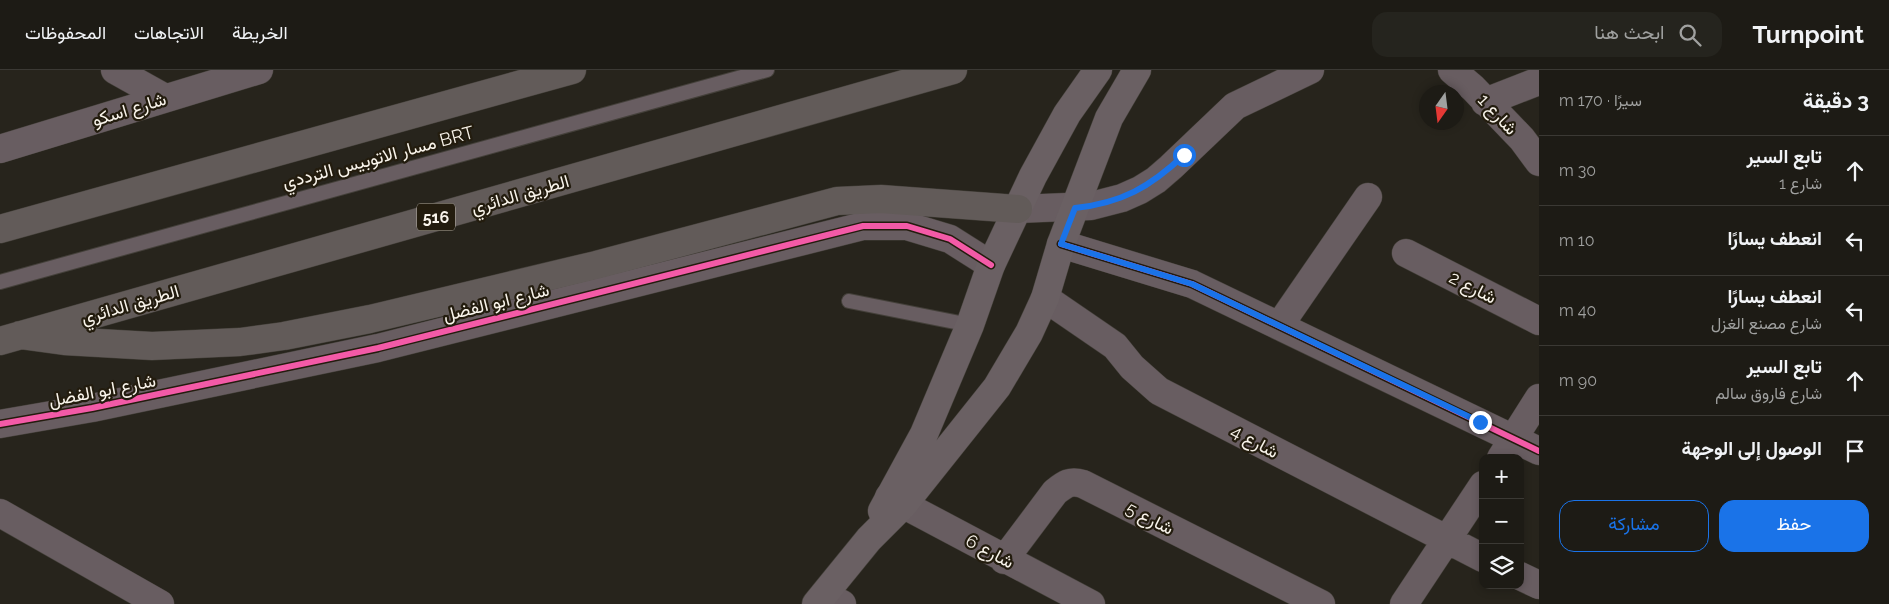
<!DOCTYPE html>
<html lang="ar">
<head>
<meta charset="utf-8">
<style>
	:root { --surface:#1d1b15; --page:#25241e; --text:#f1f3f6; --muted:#a0a1a0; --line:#3b3934; --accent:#1a73e8 }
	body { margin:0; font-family:Raleway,Vazirmatn,sans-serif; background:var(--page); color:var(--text); direction:rtl }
	.controls { position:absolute; right:15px; bottom:15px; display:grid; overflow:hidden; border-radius:10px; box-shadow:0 2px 8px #0003 }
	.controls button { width:45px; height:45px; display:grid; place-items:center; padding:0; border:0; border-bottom:1px solid var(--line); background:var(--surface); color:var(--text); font:25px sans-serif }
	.compass { position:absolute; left:1419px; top:15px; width:45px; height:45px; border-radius:50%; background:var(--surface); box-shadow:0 2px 8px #0003; rotate:194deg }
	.stop { position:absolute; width:15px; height:15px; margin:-11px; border:4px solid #1a73e8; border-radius:50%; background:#fff }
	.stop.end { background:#1a73e8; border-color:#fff; box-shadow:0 1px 5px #0008 }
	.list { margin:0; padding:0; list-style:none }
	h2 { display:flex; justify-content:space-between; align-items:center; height:65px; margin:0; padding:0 20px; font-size:21px }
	h2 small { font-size:16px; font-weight:400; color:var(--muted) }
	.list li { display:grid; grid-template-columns:32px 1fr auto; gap:15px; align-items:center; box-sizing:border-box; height:70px; padding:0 20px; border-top:1px solid var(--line) }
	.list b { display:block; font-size:19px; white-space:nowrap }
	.list p { margin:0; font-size:16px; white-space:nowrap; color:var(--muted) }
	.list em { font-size:16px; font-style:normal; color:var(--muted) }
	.actions { display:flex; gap:10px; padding:15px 20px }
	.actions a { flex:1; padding:11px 0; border:1px solid var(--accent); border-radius:15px; text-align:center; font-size:18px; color:var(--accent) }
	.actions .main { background:var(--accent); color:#fff }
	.icon { flex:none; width:28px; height:28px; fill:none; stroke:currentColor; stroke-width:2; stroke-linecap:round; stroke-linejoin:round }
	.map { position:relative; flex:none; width:1539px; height:534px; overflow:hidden; direction:ltr }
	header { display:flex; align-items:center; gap:30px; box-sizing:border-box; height:70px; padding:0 25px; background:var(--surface); border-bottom:1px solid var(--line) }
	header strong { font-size:24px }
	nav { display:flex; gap:28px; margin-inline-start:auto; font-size:18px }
	.search { width:350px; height:45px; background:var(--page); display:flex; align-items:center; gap:12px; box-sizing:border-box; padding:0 18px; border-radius:15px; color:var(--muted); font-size:19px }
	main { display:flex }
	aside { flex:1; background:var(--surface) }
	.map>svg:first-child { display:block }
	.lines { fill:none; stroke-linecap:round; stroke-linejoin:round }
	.lane-casing { stroke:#44403a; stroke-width:16 }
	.street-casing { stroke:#44403a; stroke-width:29 }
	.secondary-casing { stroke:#44403a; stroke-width:29 }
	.highway-casing { stroke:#44403a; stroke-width:29 }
	.lane { stroke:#685d61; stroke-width:14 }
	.street { stroke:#685d61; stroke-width:28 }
	.secondary { stroke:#6a6063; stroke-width:28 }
	.highway { stroke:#625b59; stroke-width:28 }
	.cycleway-casing { stroke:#231c0e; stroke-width:9 }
	.cycleway { stroke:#f35aa7; stroke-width:6 }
	.route { stroke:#1a73e8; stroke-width:6 }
	.labels { text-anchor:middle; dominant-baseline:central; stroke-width:4.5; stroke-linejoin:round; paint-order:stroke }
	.shield { fill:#231c0e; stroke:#b9b3a9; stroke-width:1 }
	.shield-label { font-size:16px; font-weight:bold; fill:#f9f4eb }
	.street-label { font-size:18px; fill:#f9f4eb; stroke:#231c0e }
</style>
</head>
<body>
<header>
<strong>Turnpoint</strong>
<div class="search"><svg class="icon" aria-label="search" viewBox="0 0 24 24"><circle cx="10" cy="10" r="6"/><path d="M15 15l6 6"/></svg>ابحث هنا</div>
<nav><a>الخريطة</a><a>الاتجاهات</a><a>المحفوظات</a></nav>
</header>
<main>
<aside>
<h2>3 دقيقة<small>سيرًا · 170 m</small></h2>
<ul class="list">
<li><svg class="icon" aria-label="ahead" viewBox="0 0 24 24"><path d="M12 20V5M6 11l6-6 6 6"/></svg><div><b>تابع السير</b><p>شارع 1</p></div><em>30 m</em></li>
<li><svg class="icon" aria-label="left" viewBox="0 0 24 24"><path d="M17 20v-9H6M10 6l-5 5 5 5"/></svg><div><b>انعطف يسارًا</b></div><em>10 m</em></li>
<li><svg class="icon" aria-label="left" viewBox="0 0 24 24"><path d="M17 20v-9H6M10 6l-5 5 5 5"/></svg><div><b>انعطف يسارًا</b><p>شارع مصنع الغزل</p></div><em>40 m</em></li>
<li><svg class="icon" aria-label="ahead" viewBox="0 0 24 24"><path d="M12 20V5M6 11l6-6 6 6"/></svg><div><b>تابع السير</b><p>شارع فاروق سالم</p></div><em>90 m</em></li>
<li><svg class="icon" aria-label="arrive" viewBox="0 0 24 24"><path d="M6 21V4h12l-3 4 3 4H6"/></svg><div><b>الوصول إلى الوجهة</b></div></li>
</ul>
<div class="actions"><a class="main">حفظ</a><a>مشاركة</a></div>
</aside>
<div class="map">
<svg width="1539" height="534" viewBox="0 0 1539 534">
	<rect width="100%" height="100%" fill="#27241c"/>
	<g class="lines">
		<g class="lane-casing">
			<path id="lane" d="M 0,212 L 767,0
				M 849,231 L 970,255"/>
		</g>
		<g class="street-casing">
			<path id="street" d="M 115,0 L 165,28
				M 1452,0 L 1473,18 L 1522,69 L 1539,92
				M 1485,32 L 1539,11
				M 0,79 L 259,0
				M 1018,139 L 1091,136 L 1122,128 L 1140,120 L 1156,110 L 1171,97 L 1235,36 L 1310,0
				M 1061,174 L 1192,214 L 1539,381
				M 1406,183 L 1539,251
				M 1045,228 L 1115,276 L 1132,297 L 1159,321 L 1483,488
				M 1279,256 L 1368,127
				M 0,354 L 92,338 L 378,278 L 863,156 L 907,156 L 950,169 L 991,195
				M 1501,388 L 1539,328
				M 889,427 L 1091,534
				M 0,443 L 160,534
				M 1004,490 L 1055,422 C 1065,414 1070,410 1083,414 L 1321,534
				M 1520,506 L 1539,515
				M 824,525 L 842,534
				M 1404,534 L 1483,415"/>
		</g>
		<g class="secondary-casing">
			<path id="secondary" d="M 882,441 L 924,364 L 970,255 L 991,195 L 1033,106 L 1067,44 L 1098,0
				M 816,534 L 869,469 L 903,435 L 997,317 L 1029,263 L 1045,228 L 1061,174 L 1109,48 L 1137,0"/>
		</g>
		<g class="highway-casing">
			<path id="highway" d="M 0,159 L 572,0
				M 20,265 L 64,271 L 152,276 L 240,272 L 284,266 L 370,249 L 596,195 L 837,131 L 881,129 L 1018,139
				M 0,271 L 953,0"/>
		</g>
		<use href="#lane" class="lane"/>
		<use href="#street" class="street"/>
		<use href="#secondary" class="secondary"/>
		<use href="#highway" class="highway"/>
		<g class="cycleway-casing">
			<path id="cycleway" d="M 1061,174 L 1192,214 L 1539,381
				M 0,354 L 92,338 L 378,278 L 863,156 L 907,156 L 950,169 L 991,195"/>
		</g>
		<use href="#cycleway" class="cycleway"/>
	</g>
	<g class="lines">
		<path class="route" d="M 1184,85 C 1150,117 1122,133 1075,138 L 1061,174 L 1192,214 L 1480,352"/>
	</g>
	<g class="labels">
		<rect class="shield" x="417" y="133.5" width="38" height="27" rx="4"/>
		<g class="shield-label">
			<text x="436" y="147">516</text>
		</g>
		<g class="street-label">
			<text transform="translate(129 39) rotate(-17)">شارع اسكو</text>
			<text transform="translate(1498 44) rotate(47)">شارع 1</text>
			<text transform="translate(378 87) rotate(-15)">مسار الاتوبيس الترددي BRT</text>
			<text transform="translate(520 124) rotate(-16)">الطريق الدائري</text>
			<text transform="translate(1473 217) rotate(27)">شارع 2</text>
			<text transform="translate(496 232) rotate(-14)">شارع ابو الفضل</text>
			<text transform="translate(130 234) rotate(-16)">الطريق الدائري</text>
			<text transform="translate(102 320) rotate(-11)">شارع ابو الفضل</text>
			<text transform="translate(1255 371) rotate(28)">شارع 4</text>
			<text transform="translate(1150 448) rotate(27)">شارع 5</text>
			<text transform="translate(990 481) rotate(28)">شارع 6</text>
		</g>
	</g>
</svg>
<div class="controls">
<button>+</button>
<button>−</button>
<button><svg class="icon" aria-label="layers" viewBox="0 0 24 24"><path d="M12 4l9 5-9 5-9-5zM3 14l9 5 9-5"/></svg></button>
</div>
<svg class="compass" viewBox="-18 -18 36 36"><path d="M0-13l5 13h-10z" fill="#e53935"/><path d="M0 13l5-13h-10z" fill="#a0a1a0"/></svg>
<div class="stop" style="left:1184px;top:85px"></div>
<div class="stop end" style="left:1480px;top:352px"></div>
</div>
</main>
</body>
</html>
